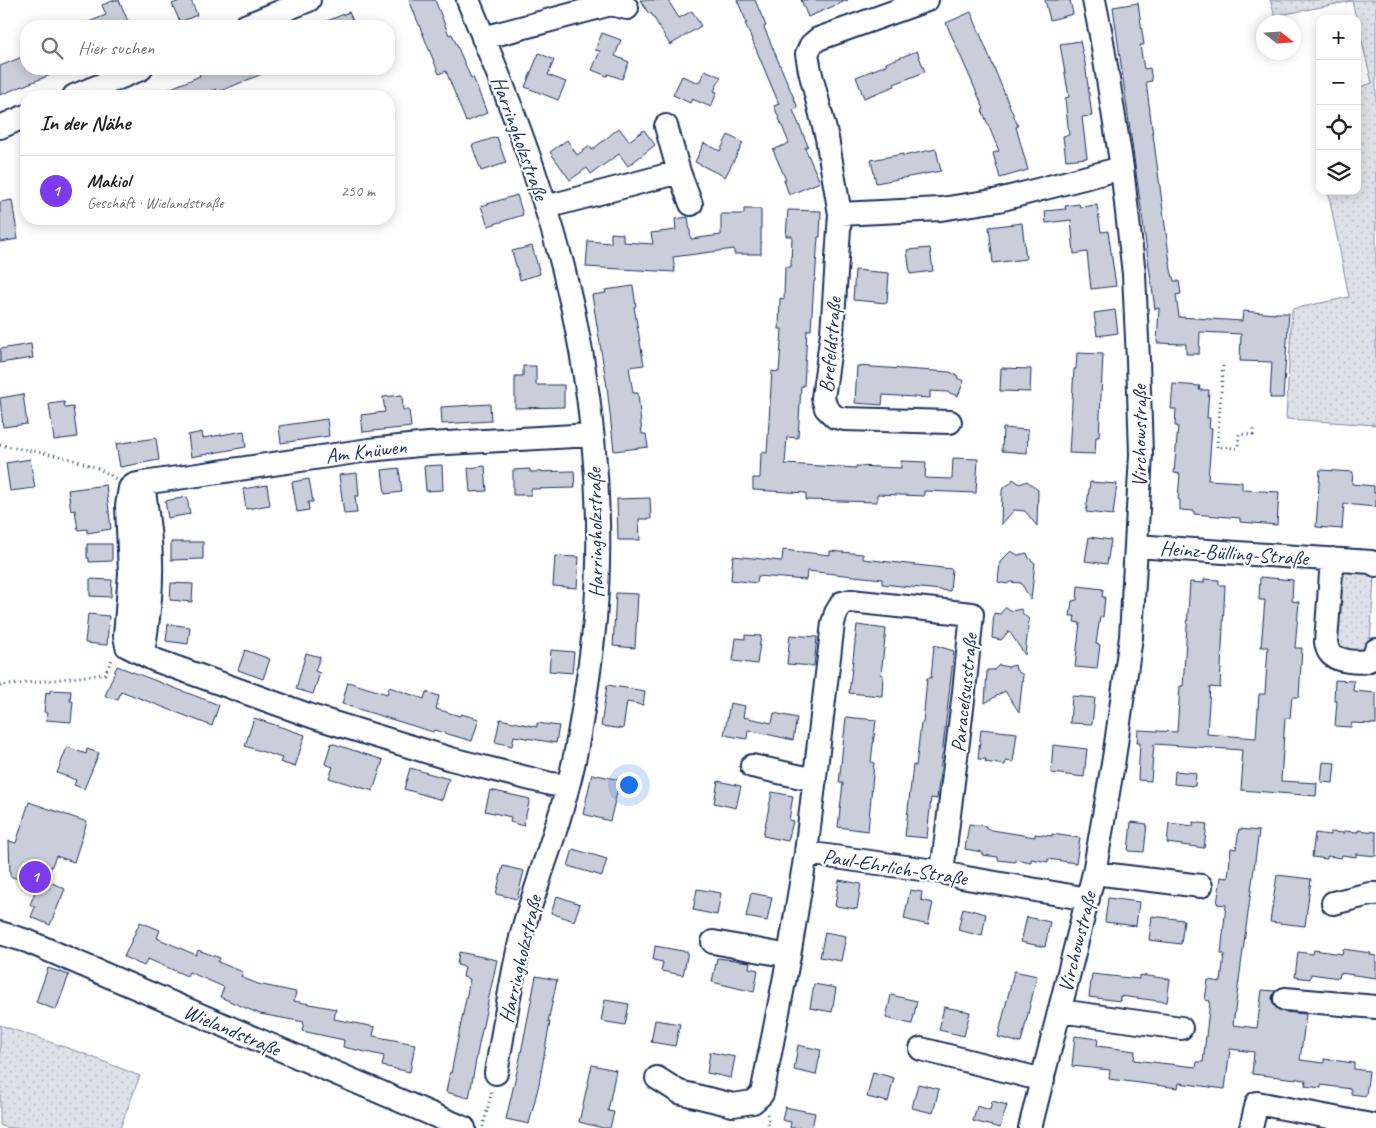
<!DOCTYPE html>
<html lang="de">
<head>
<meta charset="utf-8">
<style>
	:root { --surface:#fff; --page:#f6f6f6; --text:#202124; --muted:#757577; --line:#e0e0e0; --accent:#7c3aed }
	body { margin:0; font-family:Caveat,sans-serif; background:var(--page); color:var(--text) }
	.controls { position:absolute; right:15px; top:15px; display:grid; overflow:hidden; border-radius:10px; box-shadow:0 2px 12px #0003 }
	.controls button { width:45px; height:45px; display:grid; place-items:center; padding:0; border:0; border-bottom:1px solid var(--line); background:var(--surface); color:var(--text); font:25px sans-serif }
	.compass { position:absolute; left:1256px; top:15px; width:45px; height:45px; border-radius:50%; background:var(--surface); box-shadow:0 2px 12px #0003; rotate:107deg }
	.you { position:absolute; left:628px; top:784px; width:18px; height:18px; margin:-12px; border:4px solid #fff; border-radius:50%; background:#1a73e8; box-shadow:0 0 0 8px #1a73e833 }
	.badge { display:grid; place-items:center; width:32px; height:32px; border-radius:50%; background:var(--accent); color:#fff; font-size:16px; font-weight:700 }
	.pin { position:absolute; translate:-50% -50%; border:2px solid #fff; box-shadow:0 1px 5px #0006 }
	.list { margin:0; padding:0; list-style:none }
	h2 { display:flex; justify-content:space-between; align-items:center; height:65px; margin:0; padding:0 20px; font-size:21px }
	h2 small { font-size:16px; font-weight:400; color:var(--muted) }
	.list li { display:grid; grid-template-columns:32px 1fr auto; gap:15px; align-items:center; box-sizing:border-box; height:70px; padding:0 20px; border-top:1px solid var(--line) }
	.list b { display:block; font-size:19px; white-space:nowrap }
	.list p { margin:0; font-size:16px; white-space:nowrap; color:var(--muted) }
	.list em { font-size:16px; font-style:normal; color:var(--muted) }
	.icon { flex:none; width:28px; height:28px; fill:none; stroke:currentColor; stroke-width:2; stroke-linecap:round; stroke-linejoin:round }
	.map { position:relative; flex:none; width:1376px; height:1128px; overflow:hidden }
	.search { position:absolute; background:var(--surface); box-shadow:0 2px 12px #0003; left:20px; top:20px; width:375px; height:55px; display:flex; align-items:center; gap:12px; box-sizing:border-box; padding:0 18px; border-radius:20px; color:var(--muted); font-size:19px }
	.panel { position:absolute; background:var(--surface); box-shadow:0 2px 12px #0003; left:20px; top:90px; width:375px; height:135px; border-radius:20px }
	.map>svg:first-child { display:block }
	.grass { fill:url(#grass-dots); stroke:#7c88a2 }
	.building { fill:#caceda; stroke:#1b2f5e }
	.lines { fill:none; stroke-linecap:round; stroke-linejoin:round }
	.minor-casing { stroke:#1b2f5e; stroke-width:26 }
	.path { stroke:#1b2f5e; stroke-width:3; stroke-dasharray:1 4; stroke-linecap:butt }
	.minor { stroke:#fff; stroke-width:22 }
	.labels { text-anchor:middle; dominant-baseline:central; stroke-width:4.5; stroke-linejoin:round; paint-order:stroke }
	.street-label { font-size:21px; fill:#1b2f5e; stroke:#fff }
</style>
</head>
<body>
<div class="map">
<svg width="1376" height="1128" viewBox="0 0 1376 1128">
	<defs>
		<pattern id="grass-dots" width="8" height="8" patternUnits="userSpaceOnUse" patternTransform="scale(1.25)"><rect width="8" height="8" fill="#dee1e7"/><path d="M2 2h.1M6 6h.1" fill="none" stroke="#bec1c9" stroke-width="1.8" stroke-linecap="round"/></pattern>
	</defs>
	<rect width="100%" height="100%" fill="#fff"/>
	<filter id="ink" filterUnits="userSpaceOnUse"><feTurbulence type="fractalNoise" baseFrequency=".02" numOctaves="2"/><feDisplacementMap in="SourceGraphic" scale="10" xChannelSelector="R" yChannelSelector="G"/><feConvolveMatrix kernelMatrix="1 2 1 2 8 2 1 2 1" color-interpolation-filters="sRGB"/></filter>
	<g filter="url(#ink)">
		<path class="grass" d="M 1270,0 L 1376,0 L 1376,425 L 1286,419 L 1292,309 L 1349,297 L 1328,191 L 1357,191 L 1357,88 L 1372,83 L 1352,1 L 1275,16 Z
			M 1349,567 L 1373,575 L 1374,578 L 1370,643 L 1364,653 L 1335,647 L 1340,571 Z
			M 0,1025 L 82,1053 L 140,1076 L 120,1128 L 7,1128 L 0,1125 Z"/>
		<path class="building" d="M 115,0 L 119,0 L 130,26 L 79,26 L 106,15 L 102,5 Z
			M 182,0 L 191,0 L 197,15 L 180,22 L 172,4 Z
			M 409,0 L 435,0 L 449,35 L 452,34 L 471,78 L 473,77 L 487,113 L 466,122 L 446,71 L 439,74 Z
			M 640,0 L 672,0 L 669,2 L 679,18 L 692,11 L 701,26 L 670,45 L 651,13 L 649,14 Z
			M 737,0 L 755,0 L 766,26 L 764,27 L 798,108 L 793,110 L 808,146 L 805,148 L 820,182 L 789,195 L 784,180 L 786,180 L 773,150 L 789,143 L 774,106 L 779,104 L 745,23 L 747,23 Z
			M 801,0 L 848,0 L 808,17 Z
			M 1045,0 L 1070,0 L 1073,14 L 1050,20 Z
			M 1138,3 L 1144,45 L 1140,45 L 1144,69 L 1150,68 L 1152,81 L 1146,82 L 1171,270 L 1174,281 L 1179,281 L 1181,294 L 1176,295 L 1179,317 L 1242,321 L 1243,311 L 1275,314 L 1275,313 L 1289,313 L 1283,398 L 1270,398 L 1272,362 L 1240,361 L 1241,334 L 1200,332 L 1199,354 L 1186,354 L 1186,344 L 1157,343 L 1159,308 L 1155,309 L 1113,7 Z
			M 349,12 L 355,26 L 315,26 Z
			M 971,12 L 1018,126 L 1016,127 L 1028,170 L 1000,178 L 993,153 L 999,151 L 982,110 L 984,109 L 946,23 Z
			M 602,33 L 621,40 L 615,56 L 629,62 L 622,79 L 608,74 L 607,76 L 592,70 L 600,51 L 595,50 Z
			M 1080,41 L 1085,63 L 1092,116 L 1082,117 L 1087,158 L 1066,160 L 1063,136 L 1069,135 L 1065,98 L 1069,97 L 1060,44 Z
			M 917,51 L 925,72 L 894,84 L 895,86 L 864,98 L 856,77 L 886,65 L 886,63 Z
			M 539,53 L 554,60 L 548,75 L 566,82 L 558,100 L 525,87 Z
			M 22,57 L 26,69 L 63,70 L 0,95 L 0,66 Z
			M 210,69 L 274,69 L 218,92 L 216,89 L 200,96 L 152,96 L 200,76 L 199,73 Z
			M 705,70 L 721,77 L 714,91 L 717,92 L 711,107 L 692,99 L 690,103 L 673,95 L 682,76 L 699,83 Z
			M 619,128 L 629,141 L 644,130 L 655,145 L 628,166 L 619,154 L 591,174 L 587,168 L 570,180 L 550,152 L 567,140 L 577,155 L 590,146 L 592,150 Z
			M 728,135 L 743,143 L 725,177 L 695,162 L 704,143 L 720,151 Z
			M 497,137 L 506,163 L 481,171 L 472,145 Z
			M 936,149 L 941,171 L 876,183 L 871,160 L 903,154 L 903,156 Z
			M 517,195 L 523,215 L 488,226 L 481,206 Z
			M 12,200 L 18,239 L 0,242 L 0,202 Z
			M 1079,204 L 1080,207 L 1097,205 L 1101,232 L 1108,231 L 1116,286 L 1091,289 L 1087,252 L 1074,254 L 1071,220 L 1046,223 L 1045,211 L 1066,209 L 1065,206 Z
			M 744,209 L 761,209 L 761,254 L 734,254 L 734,249 L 673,257 L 675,272 L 586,267 L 588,241 L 611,243 L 611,233 L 623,234 L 623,242 L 653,244 L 651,233 L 676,230 L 675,219 L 688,217 L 691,239 L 721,235 L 721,214 L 744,214 Z
			M 788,210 L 821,211 L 820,237 L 818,237 L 815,281 L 814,281 L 811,330 L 807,330 L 804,386 L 801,386 L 798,438 L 787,437 L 785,464 L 856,468 L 856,466 L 901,468 L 901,461 L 926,462 L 925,478 L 952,479 L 953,458 L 978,459 L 976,493 L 924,491 L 924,496 L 877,494 L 877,502 L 806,500 L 806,493 L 753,490 L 753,478 L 760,478 L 761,452 L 767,453 L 772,371 L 779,372 L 782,329 L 779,329 L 780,298 L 784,299 L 785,267 L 791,267 L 792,236 L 786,236 Z
			M 1022,223 L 1026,259 L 993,263 L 989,227 Z
			M 532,246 L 540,274 L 520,280 L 512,251 Z
			M 930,248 L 933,271 L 910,274 L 907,250 Z
			M 855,270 L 889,273 L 887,303 L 853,300 Z
			M 633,286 L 636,306 L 634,307 L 644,365 L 629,367 L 633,393 L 638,393 L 642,434 L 646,434 L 648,447 L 614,451 L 607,387 L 592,295 L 606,293 L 605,290 Z
			M 1115,310 L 1118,333 L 1097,336 L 1094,313 Z
			M 31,344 L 33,358 L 0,363 L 0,349 Z
			M 1077,353 L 1103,354 L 1099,437 L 1096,437 L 1095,454 L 1069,453 L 1074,369 L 1076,369 Z
			M 523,366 L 536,366 L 536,385 L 564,385 L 564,407 L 515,408 L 515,376 L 523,376 Z
			M 857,366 L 950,372 L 958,376 L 957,378 L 964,381 L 958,396 L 947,392 L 930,391 L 930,398 L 883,395 L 882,405 L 855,403 Z
			M 1001,368 L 1031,369 L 1030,392 L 1000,391 Z
			M 1173,384 L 1200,386 L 1199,390 L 1209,390 L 1207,418 L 1210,418 L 1209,428 L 1212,428 L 1208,480 L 1242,482 L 1242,490 L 1279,492 L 1277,525 L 1240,522 L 1240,518 L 1194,514 L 1194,511 L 1180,510 L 1180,500 L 1178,499 L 1180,474 L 1174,473 L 1178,426 L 1175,426 L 1176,409 L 1171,409 Z
			M 23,394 L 27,424 L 3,427 L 0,398 Z
			M 402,395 L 403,410 L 409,410 L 411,427 L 363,432 L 361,415 L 385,412 L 383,397 Z
			M 64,402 L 65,408 L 73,407 L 77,437 L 54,440 L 49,404 Z
			M 490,404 L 491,421 L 442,424 L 441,407 Z
			M 327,419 L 329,436 L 281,443 L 279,426 Z
			M 1003,428 L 1028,430 L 1027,453 L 1002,451 Z
			M 244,431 L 246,447 L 191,457 L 188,435 L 202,432 L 203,438 Z
			M 156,438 L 159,460 L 120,467 L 116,444 Z
			M 30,459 L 35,488 L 10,491 L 6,463 Z
			M 442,465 L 443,490 L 426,491 L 424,466 Z
			M 485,466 L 487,491 L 470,492 L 468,468 Z
			M 399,468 L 402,492 L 385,494 L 382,470 Z
			M 530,469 L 530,472 L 574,471 L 575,488 L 531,489 L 531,495 L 513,495 L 513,470 Z
			M 1320,470 L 1353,472 L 1352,484 L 1374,486 L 1374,493 L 1376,493 L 1376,507 L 1344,504 L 1342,529 L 1316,527 Z
			M 357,473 L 359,496 L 355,496 L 357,513 L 344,514 L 339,475 Z
			M 309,479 L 313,502 L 308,502 L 309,510 L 297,512 L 292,482 Z
			M 1013,479 L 1020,484 L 1027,481 L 1038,490 L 1037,526 L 1025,511 L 1014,510 L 1001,525 L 1002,491 L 1003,488 L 1011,483 Z
			M 1090,482 L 1117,484 L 1113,515 L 1086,512 Z
			M 106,485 L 111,529 L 87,533 L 87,529 L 78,530 L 75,510 L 71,511 L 68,490 Z
			M 267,485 L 270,505 L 246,509 L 243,489 Z
			M 187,497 L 190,514 L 168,518 L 165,501 Z
			M 650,498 L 651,519 L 639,519 L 640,540 L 618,540 L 617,499 Z
			M 1089,537 L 1111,540 L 1107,564 L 1085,561 Z
			M 171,542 L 203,542 L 203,559 L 171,560 Z
			M 87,544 L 112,544 L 112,561 L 89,562 L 89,558 L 87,558 Z
			M 783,550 L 830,555 L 830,551 L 863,554 L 863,559 L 952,569 L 950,591 L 882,584 L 882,579 L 807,571 L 806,580 L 758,576 L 757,583 L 731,580 L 733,556 L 782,561 Z
			M 1011,551 L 1018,555 L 1027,553 L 1029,558 L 1035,563 L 1031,600 L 1021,583 L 1010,582 L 1007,584 L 998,582 L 1000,562 Z
			M 555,556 L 579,557 L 577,588 L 553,586 Z
			M 1260,577 L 1293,580 L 1292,601 L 1299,602 L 1295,648 L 1302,648 L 1299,697 L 1292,697 L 1290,718 L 1285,718 L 1281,781 L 1317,783 L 1316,796 L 1241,790 L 1243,763 L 1241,762 L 1242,750 L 1154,744 L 1151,781 L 1138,780 L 1140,743 L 1137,743 L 1138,730 L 1177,732 L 1180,686 L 1183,686 L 1190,582 L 1204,583 L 1204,579 L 1219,580 L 1219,585 L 1225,585 L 1220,688 L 1210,687 L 1207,734 L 1256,738 L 1259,694 L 1265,694 L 1268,647 L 1261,647 L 1265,600 L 1259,600 Z
			M 90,579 L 112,580 L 111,597 L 90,596 Z
			M 171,583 L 193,584 L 192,602 L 170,600 Z
			M 1078,586 L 1103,589 L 1102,597 L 1105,597 L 1103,617 L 1100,617 L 1096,644 L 1100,645 L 1097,669 L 1075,667 L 1080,623 L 1074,622 L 1075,616 L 1070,616 L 1072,601 L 1077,600 Z
			M 616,593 L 638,594 L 635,648 L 613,646 Z
			M 1006,607 L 1012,611 L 1021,609 L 1023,614 L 1029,619 L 1025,655 L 1009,631 L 1001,640 L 992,638 L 994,613 L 1000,614 Z
			M 88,614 L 109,616 L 107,645 L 85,643 Z
			M 168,624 L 190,627 L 188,644 L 166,641 Z
			M 857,625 L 886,629 L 881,675 L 883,675 L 882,696 L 849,693 Z
			M 745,635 L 761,636 L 757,664 L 733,661 L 736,638 L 745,639 Z
			M 790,635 L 817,637 L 814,666 L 787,664 Z
			M 934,645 L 954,651 L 937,799 L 931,798 L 927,838 L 905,836 L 913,765 L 916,766 L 921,723 L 923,723 L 927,678 L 931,678 Z
			M 245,650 L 270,659 L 263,679 L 238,670 Z
			M 551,650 L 574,652 L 572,673 L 549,671 Z
			M 306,653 L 320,657 L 315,671 L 320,673 L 313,694 L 296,689 Z
			M 999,665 L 1008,667 L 1015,665 L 1016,670 L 1023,675 L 1019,712 L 1005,691 L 985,703 L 987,670 L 994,670 Z
			M 117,666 L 219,705 L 212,726 L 121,691 L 118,700 L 105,696 Z
			M 1335,680 L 1354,681 L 1353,691 L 1376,693 L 1376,724 L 1352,723 L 1351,727 L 1335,726 L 1337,701 L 1334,701 Z
			M 348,682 L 387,694 L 389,687 L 424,699 L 426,692 L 439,696 L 436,709 L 460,716 L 461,714 L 479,719 L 472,741 L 434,730 L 433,732 L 342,704 Z
			M 607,685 L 645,691 L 643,705 L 627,702 L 623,729 L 601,726 Z
			M 50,690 L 71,691 L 70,701 L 73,701 L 71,722 L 46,720 L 47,713 L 44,712 L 46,692 L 50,693 Z
			M 1072,696 L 1095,698 L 1092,724 L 1070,723 Z
			M 730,703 L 745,706 L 743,717 L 772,723 L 774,713 L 797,718 L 793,740 L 748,730 L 747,739 L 724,735 Z
			M 846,717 L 876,720 L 871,762 L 874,763 L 868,831 L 838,827 L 843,783 L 839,783 Z
			M 254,718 L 305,735 L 295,767 L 280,762 L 282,758 L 245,746 Z
			M 500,719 L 537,727 L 537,723 L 559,726 L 556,743 L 514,736 L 512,746 L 495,742 Z
			M 981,729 L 1017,733 L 1013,762 L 1006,761 L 1005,765 L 985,762 L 986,759 L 978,759 Z
			M 331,743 L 383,760 L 373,791 L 329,778 L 333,767 L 325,764 Z
			M 1053,745 L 1087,749 L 1084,777 L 1051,773 Z
			M 67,747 L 86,754 L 87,749 L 99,753 L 84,789 L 74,785 L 76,780 L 57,773 Z
			M 1323,762 L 1335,763 L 1333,783 L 1321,782 Z
			M 410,768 L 449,779 L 442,800 L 404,789 Z
			M 1175,771 L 1196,773 L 1195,786 L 1174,784 Z
			M 592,774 L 620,780 L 610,821 L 583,814 Z
			M 718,781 L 741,786 L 736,808 L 714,803 Z
			M 490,790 L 530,799 L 523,826 L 510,822 L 511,817 L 485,811 Z
			M 772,792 L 793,796 L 789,820 L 793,821 L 788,841 L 763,836 Z
			M 29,802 L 87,822 L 74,862 L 56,856 L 46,880 L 65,889 L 50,925 L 31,917 L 35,907 L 30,905 L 37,887 L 10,876 L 9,841 L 16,843 Z
			M 1131,822 L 1147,824 L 1144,852 L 1128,851 Z
			M 1193,822 L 1207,824 L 1204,848 L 1167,843 L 1169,823 L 1193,826 Z
			M 969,824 L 986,826 L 986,829 L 1035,837 L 1035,834 L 1052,836 L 1052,834 L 1080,838 L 1076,863 L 1048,859 L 1048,862 L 1031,859 L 1031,862 L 1015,859 L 1015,862 L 998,860 L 998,857 L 982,855 L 982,852 L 965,849 Z
			M 1239,829 L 1259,831 L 1233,1025 L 1257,1028 L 1262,990 L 1275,991 L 1272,998 L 1273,1004 L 1277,1009 L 1284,1012 L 1306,1014 L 1300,1060 L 1324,1063 L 1324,1059 L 1354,1063 L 1354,1069 L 1369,1071 L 1366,1096 L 1351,1094 L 1351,1089 L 1321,1085 L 1321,1088 L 1305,1086 L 1306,1080 L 1252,1074 L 1254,1052 L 1230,1049 L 1225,1089 L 1179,1083 L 1178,1088 L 1109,1079 L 1110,1070 L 1072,1066 L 1075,1036 L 1098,1039 L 1097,1046 L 1135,1051 L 1134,1060 L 1196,1067 L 1197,1062 L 1203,1062 L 1210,1001 L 1205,1000 L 1208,980 L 1221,982 L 1224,954 L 1221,954 L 1226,905 L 1217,904 L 1221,877 L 1228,878 L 1231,848 L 1236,849 Z
			M 1358,830 L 1376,832 L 1376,856 L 1356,854 L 1356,857 L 1342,855 L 1341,858 L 1327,856 L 1327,859 L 1312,857 L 1315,833 L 1330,835 L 1330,832 L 1344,833 L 1344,831 L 1358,832 Z
			M 573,849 L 607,859 L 602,876 L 568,866 Z
			M 503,866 L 524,871 L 517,899 L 496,894 Z
			M 1277,875 L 1311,879 L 1305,926 L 1270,922 Z
			M 839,880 L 861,884 L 857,909 L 835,906 Z
			M 697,889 L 721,893 L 717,915 L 693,910 Z
			M 910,890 L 922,892 L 921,900 L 933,903 L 928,925 L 904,919 Z
			M 751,893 L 772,897 L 767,921 L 746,917 Z
			M 557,896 L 580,904 L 574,921 L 551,913 Z
			M 1108,898 L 1139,902 L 1136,926 L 1105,922 Z
			M 963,908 L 986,914 L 982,936 L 958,930 Z
			M 1152,916 L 1184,920 L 1181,944 L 1149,940 Z
			M 1027,917 L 1050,922 L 1045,947 L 1021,942 Z
			M 140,922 L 160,930 L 157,938 L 196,955 L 198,950 L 220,958 L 218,962 L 243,972 L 241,977 L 258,984 L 296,992 L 294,1001 L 336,1009 L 334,1019 L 375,1027 L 373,1036 L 415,1044 L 410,1072 L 382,1066 L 384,1056 L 343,1047 L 344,1040 L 302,1031 L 304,1022 L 260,1014 L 220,997 L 224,987 L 189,972 L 187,976 L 148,959 L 144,966 L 124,957 Z
			M 825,932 L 846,936 L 841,961 L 820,957 Z
			M 655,946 L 688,952 L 683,975 L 661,971 L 663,962 L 653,960 Z
			M 1343,949 L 1371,953 L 1370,955 L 1376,956 L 1376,978 L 1340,973 L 1339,978 L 1311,974 L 1310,979 L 1295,977 L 1298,952 L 1313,954 L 1314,950 L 1342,954 Z
			M 459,952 L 497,960 L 479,1044 L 469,1098 L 446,1092 L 450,1072 L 451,1073 L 470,979 L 463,977 L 465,967 L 457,965 Z
			M 717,958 L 750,962 L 749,968 L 758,970 L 754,992 L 712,982 Z
			M 48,968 L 69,975 L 56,1010 L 36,1002 Z
			M 1014,971 L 1037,976 L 1021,1043 L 998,1037 Z
			M 1092,974 L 1139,979 L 1139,975 L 1170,979 L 1167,1002 L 1120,996 L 1120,1001 L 1089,997 Z
			M 536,976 L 557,980 L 548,1022 L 550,1022 L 539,1084 L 529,1124 L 506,1119 L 520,1058 Z
			M 814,984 L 836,988 L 832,1012 L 810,1008 Z
			M 891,995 L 917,1001 L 912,1024 L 886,1018 Z
			M 605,1000 L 629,1004 L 625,1025 L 601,1021 Z
			M 944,1007 L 970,1012 L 964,1036 L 939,1030 Z
			M 655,1020 L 680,1024 L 675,1046 L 651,1042 Z
			M 798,1045 L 821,1050 L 816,1075 L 794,1070 Z
			M 710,1052 L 735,1057 L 731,1078 L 707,1073 Z
			M 592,1065 L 616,1070 L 608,1111 L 614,1112 L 610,1128 L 603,1128 L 579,1122 Z
			M 873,1072 L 894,1078 L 888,1102 L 867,1097 Z
			M 918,1084 L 939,1089 L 933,1113 L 912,1108 Z
			M 992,1101 L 1007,1105 L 1000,1128 L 973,1121 L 977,1106 L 990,1110 Z
			M 785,1107 L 815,1113 L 812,1128 L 790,1128 L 791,1122 L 782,1120 Z"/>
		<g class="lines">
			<g class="minor-casing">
				<path id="minor" d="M 468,0 C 504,87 539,175 563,267 C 591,377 605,505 595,619 C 591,663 584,707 576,751 C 568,793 555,833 541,873 C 536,891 529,908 524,926 C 511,974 505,1025 496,1073
					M 927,0 L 818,39 L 811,45 L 807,54 L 810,71 L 827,138 L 840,214 L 832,333 L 823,398 L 826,408 L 835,417 L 845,419 L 950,422
					M 245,26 L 309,0
					M 483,38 L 611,4 L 627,8
					M 74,96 L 141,69
					M 666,126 L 679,172
					M 0,127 L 26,116
					M 546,207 L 679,172 L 691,204
					M 840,214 L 941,209 L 999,200 L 1122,168
					M 143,483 C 147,513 152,545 151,576 C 151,602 147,628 143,653
					M 1136,546 L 1371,562 L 1376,565
					M 1332,559 L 1326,642 C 1327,646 1327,650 1330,653 C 1335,661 1361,664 1369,660 C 1373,658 1375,654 1376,650
					M 752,766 L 815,780
					M 567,786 L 551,784 L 451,759 L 314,717 L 155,660 L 127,646 L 125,636 L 130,573 L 127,506 L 130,488 L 134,485 L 143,483 L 369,450 L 429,444 L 592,435
					M 806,853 L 833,623 L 836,613 L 842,603 L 851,601 L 972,614 L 964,692 L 942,872
					M 1094,873 L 1201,886
					M 1333,903 L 1370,894 L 1376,894
					M 0,933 L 27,941 L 464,1128
					M 713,942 L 789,956
					M 1285,999 L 1376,1007
					M 1060,1011 L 1181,1028
					M 921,1049 L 1043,1080
					M 657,1078 L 679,1092 L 733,1105 L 753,1102 L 762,1094 L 789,956 L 806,853 L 942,872 L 961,877 L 1088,899
					M 1030,1128 L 1094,873 L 1114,758 L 1131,637 L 1141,454 L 1138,360 L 1134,274 L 1122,168 L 1101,35 L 1094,0
					M 1251,1128 L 1257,1103 L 1376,1126"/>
			</g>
			<path class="path" d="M 1223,366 L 1217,447 L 1238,448 L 1239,434 L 1253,435 L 1254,427
				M 0,445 C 38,453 83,456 116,479
				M 0,686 L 105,674 L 113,657
				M 767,1114 L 769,1121 L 767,1128
				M 483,1127 L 492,1090"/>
			<use href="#minor" class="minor"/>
		</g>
	</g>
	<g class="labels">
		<g class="street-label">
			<text transform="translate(520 138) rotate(70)">Harringholzstraße</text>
			<text transform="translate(830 345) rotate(-85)">Brefeldstraße</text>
			<text transform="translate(1139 436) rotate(-90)">Virchowstraße</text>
			<text transform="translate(366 451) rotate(-7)">Am Knüwen</text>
			<text transform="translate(595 533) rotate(-91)">Harringholzstraße</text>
			<text transform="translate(1234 553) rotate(4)">Heinz-Bülling-Straße</text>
			<text transform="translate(964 693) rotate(-84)">Paracelsusstraße</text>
			<text transform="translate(895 867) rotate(9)">Paul-Ehrlich-Straße</text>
			<text transform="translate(1077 942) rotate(-76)">Virchowstraße</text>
			<text transform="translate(520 959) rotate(-77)">Harringholzstraße</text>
			<text transform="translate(232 1030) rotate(23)">Wielandstraße</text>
		</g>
	</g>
</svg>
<div class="controls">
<button>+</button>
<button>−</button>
<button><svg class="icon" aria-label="locate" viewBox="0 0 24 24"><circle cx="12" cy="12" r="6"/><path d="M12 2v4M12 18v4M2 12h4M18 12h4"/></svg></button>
<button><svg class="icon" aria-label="layers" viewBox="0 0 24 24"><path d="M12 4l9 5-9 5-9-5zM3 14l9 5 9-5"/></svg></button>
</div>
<svg class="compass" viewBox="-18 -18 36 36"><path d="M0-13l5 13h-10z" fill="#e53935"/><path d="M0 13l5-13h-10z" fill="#757577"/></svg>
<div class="you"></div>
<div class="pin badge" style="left:35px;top:877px">1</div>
<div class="search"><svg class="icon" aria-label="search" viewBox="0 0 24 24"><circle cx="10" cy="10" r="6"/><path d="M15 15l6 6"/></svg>Hier suchen</div>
<section class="panel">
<h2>In der Nähe<small></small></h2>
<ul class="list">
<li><span class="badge">1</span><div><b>Makiol</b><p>Geschäft · Wielandstraße</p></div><em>250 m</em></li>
</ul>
</section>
</div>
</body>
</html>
